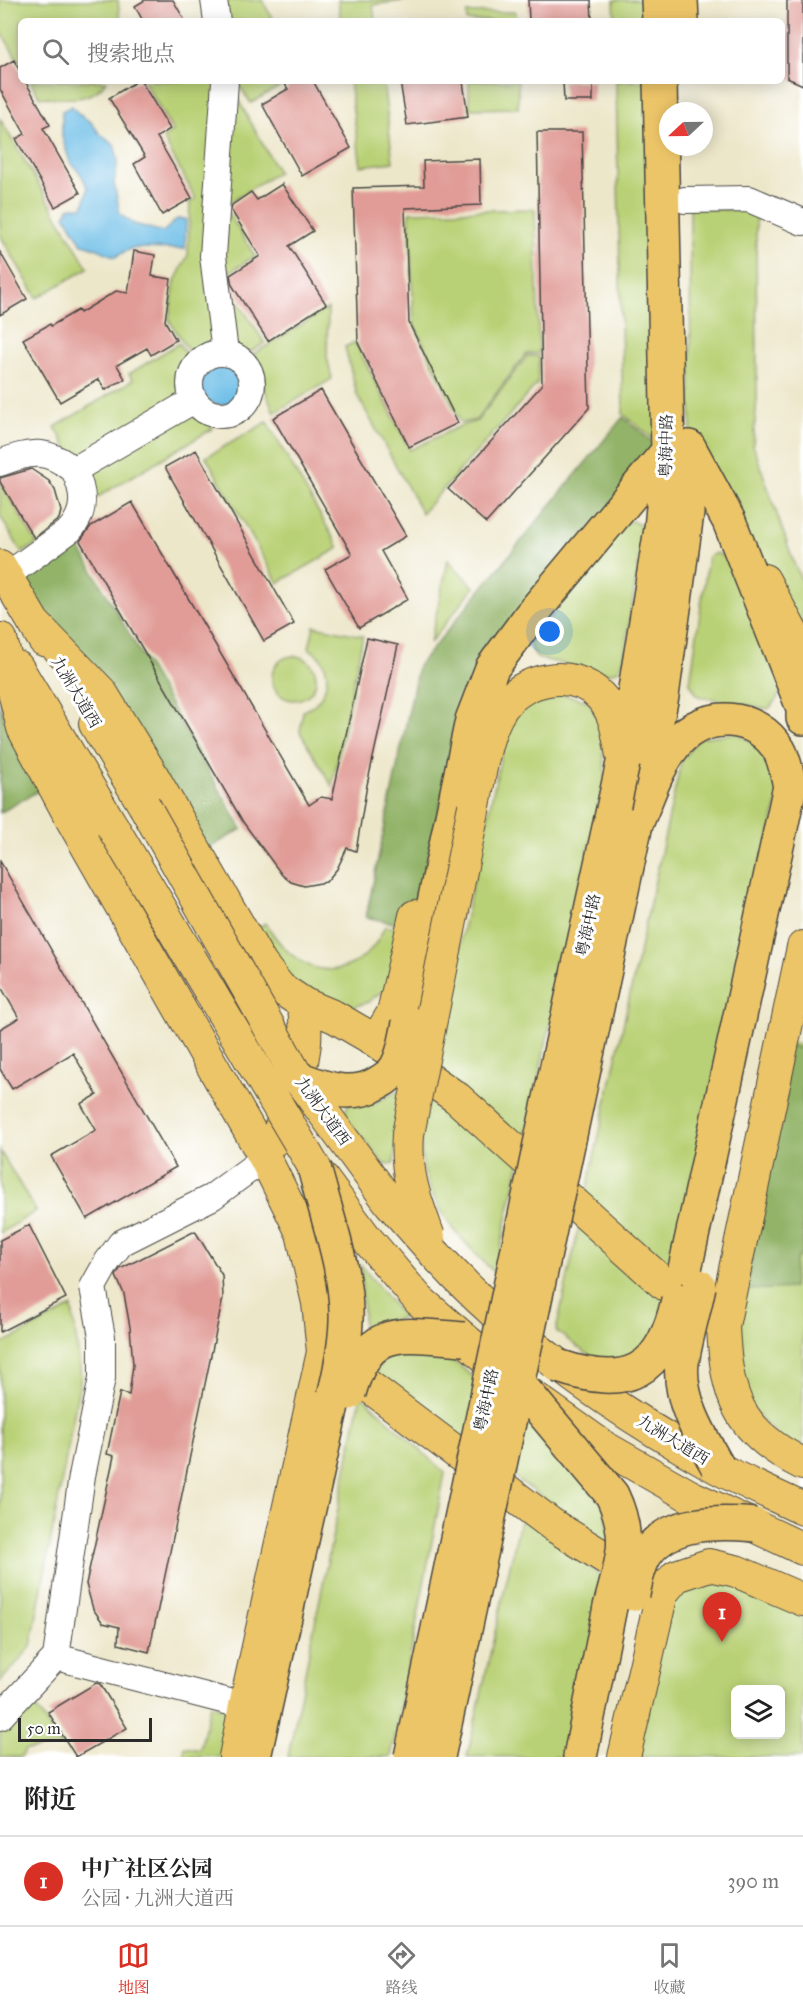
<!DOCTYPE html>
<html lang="zh">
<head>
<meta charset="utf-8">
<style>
	:root { --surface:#fff; --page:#f2f2f2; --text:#222; --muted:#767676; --line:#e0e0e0; --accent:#d93025 }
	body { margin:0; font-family:"IM FELL Great Primer","Noto Serif SC",serif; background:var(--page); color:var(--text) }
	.controls { position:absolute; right:18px; bottom:18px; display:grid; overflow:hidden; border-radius:9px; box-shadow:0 3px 15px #0003 }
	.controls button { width:54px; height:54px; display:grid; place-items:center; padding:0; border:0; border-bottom:2px solid var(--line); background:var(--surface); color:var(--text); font:30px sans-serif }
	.compass { position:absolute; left:659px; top:102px; width:54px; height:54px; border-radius:50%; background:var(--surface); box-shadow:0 3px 15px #0003; rotate:248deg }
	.scale { position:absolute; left:18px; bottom:15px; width:134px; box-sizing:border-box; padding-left:6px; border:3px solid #2b2b2b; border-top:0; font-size:16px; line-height:21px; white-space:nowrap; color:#2b2b2b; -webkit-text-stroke:4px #fff; paint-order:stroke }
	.you { position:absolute; left:550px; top:632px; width:21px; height:21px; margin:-15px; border:4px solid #fff; border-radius:50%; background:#1a73e8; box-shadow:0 0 0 9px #1a73e833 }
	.badge { display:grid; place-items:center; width:39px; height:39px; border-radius:50%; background:var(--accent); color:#fff; font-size:20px; font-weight:700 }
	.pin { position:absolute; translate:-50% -50px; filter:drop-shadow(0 2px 3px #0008) }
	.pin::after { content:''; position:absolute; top:32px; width:21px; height:18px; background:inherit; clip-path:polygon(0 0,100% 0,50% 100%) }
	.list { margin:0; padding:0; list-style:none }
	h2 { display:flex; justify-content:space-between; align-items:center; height:78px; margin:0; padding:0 24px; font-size:26px }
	h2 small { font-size:20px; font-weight:400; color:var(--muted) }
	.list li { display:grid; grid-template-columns:39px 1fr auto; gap:18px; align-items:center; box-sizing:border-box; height:90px; padding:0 24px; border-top:2px solid var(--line) }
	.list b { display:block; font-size:22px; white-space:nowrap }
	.list p { margin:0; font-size:20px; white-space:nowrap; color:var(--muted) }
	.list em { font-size:20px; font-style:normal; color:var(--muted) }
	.icon { flex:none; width:33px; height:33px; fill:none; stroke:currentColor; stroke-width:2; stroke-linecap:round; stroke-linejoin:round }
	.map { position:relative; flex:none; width:803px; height:1757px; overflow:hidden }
	.search { position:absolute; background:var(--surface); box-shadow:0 3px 15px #0003; left:18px; right:18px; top:18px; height:66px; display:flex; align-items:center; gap:15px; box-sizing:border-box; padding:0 21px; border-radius:9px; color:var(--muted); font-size:22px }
	.sheet { height:168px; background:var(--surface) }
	nav { display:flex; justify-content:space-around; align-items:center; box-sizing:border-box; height:84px; border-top:2px solid var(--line); background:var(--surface); font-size:16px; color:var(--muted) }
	nav a { display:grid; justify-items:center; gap:3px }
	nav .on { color:var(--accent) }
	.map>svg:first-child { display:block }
	.green { fill:#b9d176; stroke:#727e50; stroke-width:1.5; fill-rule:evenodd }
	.forest { fill:#92b367; stroke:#5e6f49; stroke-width:1.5 }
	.water { fill:#6cbde7; stroke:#4c7489; stroke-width:1.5 }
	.building { fill:#e19c97 }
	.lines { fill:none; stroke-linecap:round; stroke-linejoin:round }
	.minor-casing { stroke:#484743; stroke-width:28 }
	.major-casing { stroke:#484743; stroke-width:34 }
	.highway-casing { stroke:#484743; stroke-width:36 }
	.minor { stroke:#fff; stroke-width:26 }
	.major { stroke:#edc569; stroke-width:32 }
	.highway { stroke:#edc569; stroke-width:33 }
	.major-bridge-casing { stroke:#484743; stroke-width:34; stroke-linecap:butt }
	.highway-bridge-casing { stroke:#484743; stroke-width:36; stroke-linecap:butt }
	.major-bridge { stroke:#edc569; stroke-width:32 }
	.highway-bridge { stroke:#edc569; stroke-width:33 }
	.labels { text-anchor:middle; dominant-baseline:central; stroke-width:6; stroke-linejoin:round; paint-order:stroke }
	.street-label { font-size:16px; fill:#2b2b2b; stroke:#fff }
</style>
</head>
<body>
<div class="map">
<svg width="803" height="1757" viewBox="0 0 803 1757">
	<rect width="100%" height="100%" fill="#fff"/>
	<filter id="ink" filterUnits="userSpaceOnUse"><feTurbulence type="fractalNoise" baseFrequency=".0167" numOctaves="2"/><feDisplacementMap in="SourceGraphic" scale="12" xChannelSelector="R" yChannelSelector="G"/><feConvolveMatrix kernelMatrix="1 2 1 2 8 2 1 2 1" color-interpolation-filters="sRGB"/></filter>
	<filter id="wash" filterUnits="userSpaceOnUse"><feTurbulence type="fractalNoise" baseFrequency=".008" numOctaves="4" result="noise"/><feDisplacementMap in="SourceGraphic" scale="24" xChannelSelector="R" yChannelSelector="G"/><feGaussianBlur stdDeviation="1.35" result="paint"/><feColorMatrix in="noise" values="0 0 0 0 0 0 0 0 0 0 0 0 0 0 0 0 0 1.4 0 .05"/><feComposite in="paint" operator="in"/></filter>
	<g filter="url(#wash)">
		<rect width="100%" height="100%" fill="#ede7ca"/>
		<path class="green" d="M 0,0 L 118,0 L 120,21 L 21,21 L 21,65 L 0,30 Z
			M 217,0 L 262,0 L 272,18 L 267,21 L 220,21 Z
			M 338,0 L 408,0 L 373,5 L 375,21 L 341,21 Z
			M 614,0 L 658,0 L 659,21 L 615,21 Z
			M 516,12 L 516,21 L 467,21 L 467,13 Z
			M 30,81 L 106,81 C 92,104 63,98 40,97 Z
			M 144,81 L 228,81 L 278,172 L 224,206 L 255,256 L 222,277 L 265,343 L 247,354 C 221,337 217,343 193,358 L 169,320 L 175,281 L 188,255 L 190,202 L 196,199 L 163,138 L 173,131 Z
			M 236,81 L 276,81 L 279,87 L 251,103 Z
			M 349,81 L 383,81 L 393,162 L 361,166 Z
			M 469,81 L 518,81 L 518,108 L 469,109 Z
			M 616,81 L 660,81 L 667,450 L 623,414 Z
			M 0,119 L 88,268 L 37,298 L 0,235 Z
			M 690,208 L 756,211 L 757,398 L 753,445 L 795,566 L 803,583 L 803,641 L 691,441 Z
			M 535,209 L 539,353 L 526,354 L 476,420 L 461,423 L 414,324 L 409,212 Z
			M 328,308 L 327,357 L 332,379 L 274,413 L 252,355 Z
			M 355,342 L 410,450 L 460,426 L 477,421 L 527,356 L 539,356 L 538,383 L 422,513 L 357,395 L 345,347 Z
			M 179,343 L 192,363 C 182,386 186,406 210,417 L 212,429 L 96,498 L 55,427 L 133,380 L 129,374 Z
			M 267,422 L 339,548 L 278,583 L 206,457 Z
			M 0,482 L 37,544 L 22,553 L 0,516 Z
			M 632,521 L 644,527 L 624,658 L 619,670 L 608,674 L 537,658 L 529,645 L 622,523 Z
			M 716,553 L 727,558 L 782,687 L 776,701 L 768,709 L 698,696 L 690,683 L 708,557 Z
			M 448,560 L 474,587 L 430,643 Z
			M 314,626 L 363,636 L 332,786 L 300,732 L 303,711 C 322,704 333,681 323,662 C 320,656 314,652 309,648 Z
			M272 678a22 22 0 1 1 44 0a22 22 0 1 1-44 0Z
			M 550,691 L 588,701 L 601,725 L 605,777 L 495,1273 C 462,1241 434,1213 423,1167 C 420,1151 422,1132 422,1116 L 507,729 L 521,698 Z
			M 735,733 L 769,750 L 781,784 L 665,1314 L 642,1356 L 601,1364 L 556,1331 L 681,762 L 699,738 Z
			M 265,923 C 273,934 281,947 292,955 C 329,985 368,966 385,926 L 401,929 L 388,987 L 368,1002 L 356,1006 L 344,1007 L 291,983 L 254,930 Z
			M 785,1041 L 803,1045 L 803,1462 L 731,1388 L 725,1363 Z
			M 398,1091 L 401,1095 L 394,1163 L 385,1165 L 344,1116 L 348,1104 L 373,1104 Z
			M 0,1151 L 36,1211 L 1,1233 L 0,1231 Z
			M 361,1265 L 403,1317 L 382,1325 L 364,1338 Z
			M 72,1307 L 81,1376 L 31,1647 L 0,1682 L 0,1345 Z
			M 413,1344 L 446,1355 L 561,1448 L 603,1499 L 612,1546 L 370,1376 L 386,1358 Z
			M 361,1395 L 445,1473 L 391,1757 L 288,1757 Z
			M 522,1512 L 608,1582 L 567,1757 L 467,1757 Z
			M 663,1572 L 803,1592 L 803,1757 L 616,1757 ZM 736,1690 L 780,1690 L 780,1734 L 736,1734 Z
			M 30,1699 L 62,1746 L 25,1750 L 21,1757 L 0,1757 L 0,1732 Z
			M 210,1705 L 238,1710 L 230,1757 L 183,1757 L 185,1747 L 200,1750 Z"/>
		<path class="forest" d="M 623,417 L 662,450 L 458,731 L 411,927 L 366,917 L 418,666 Z
			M 77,543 L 242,829 L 204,851 L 14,579 Z
			M 0,695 L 3,715 L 45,787 L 0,813 Z
			M 788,1045 L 803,1049 L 803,1251 L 795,1262 L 793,1288 L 746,1290 Z"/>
		<path class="water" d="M 72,106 L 78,114 L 91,122 L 100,134 L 114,145 L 118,159 L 114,183 L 120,214 L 134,224 L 163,232 L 177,219 L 186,219 L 185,249 L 132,248 L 115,257 C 103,252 95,246 82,244 L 65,215 L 70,207 L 83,207 L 88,189 L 81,174 L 70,162 L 62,137 L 62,111 Z
			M199 383a22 22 0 1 1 44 0a22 22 0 1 1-44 0Z"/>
		<g id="blocks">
			<path class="building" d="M 145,0 L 173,0 L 185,21 L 143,21 L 135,6 Z
				M 528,0 L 591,0 L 592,21 L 529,21 Z
				M 787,0 L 803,0 L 803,85 L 787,78 Z
				M 14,60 L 21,73 L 21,81 L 25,81 L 50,125 L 43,128 L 80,193 L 55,207 L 16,139 L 25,134 L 0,89 L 0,68 Z
				M 137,81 L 141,81 L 170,129 L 157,137 L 192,198 L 162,215 L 134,164 L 145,157 L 109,98 Z
				M 283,81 L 313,81 L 351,148 L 302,176 L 262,104 L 288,89 Z
				M 400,81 L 463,81 L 468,117 L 407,125 Z
				M 563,81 L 593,81 L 593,101 L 564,101 Z
				M 537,132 L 582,132 L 589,408 L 486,523 L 448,489 L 542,385 Z
				M 480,159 L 481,205 L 405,208 L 409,323 L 458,423 L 409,447 L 358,343 L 353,188 L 424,186 L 423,161 Z
				M 282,184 L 313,231 L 289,246 L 326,304 L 268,341 L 232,285 L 230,275 L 260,256 L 231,210 L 232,205 L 251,192 L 257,200 Z
				M 134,251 L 155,255 L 152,276 L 171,279 L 165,321 L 176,340 L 151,355 L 147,348 L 117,365 L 125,379 L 105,390 L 99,379 L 60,402 L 23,339 L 50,324 L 51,326 L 78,310 L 80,313 L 116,291 L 128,293 Z
				M 0,252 L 27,299 L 0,315 Z
				M 321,390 L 406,536 L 381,551 L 408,599 L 359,628 L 325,569 L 352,554 L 273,418 Z
				M 196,450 L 294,624 L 264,641 L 165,467 Z
				M 31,469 L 49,481 L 55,490 L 61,511 L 59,519 L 34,538 L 0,482 L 0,478 Z
				M 132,502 L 309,805 L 321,797 L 332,799 L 367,638 L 398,645 L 367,785 L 356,851 L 347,848 L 337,869 L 326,882 L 304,886 L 291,882 L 282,875 L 243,822 L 80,541 L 91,526 Z
				M 0,861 L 176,1167 L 87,1219 L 51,1156 L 96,1130 L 81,1104 L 97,1095 L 73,1053 L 12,1089 L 0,1069 L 0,1029 L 19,1018 L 0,985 Z
				M 29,1225 L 66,1298 L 0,1332 L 0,1240 Z
				M 195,1231 L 222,1275 L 223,1298 L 149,1652 L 118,1644 L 119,1627 L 103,1623 L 93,1609 L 86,1584 L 114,1456 L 107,1454 L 120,1392 L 129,1395 L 133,1365 L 130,1327 L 124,1294 L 116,1276 L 120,1269 Z
				M 96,1683 L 100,1684 L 127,1728 L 76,1757 L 48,1712 Z"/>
		</g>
	</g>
	<g filter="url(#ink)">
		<use href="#blocks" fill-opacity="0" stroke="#484743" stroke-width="1.5"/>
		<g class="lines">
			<g class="minor-casing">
				<path id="minor" d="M 214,0 L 217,21
					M 685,200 L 749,199 L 803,222
					M 225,352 L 213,256 L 225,81
					M190 384a31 31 0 1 1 62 0a31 31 0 1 1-62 0Z
					M 0,463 C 31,451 46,448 74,470 L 194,400
					M 6,576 L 70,530 C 87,511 84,491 74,470
					M 56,1657 L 82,1476 L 102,1378 L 102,1337 L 93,1287 L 107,1262 L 121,1243 L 212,1197 L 265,1158
					M 56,1657 L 245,1706
					M 0,1717 L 56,1657"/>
			</g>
			<g class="major-casing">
				<path id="major" d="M 0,566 L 44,640
					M 764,580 L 803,653
					M 34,623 L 101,692 L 151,773 L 261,964 L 280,988 L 304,1004 L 335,1017 L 371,1038 L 457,1098 L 663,1283 L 705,1310 L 723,1326
					M 1,639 L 23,728 L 72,820 L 265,1158 L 302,1233 L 318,1303 L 323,1352 L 245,1706 L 235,1757
					M 17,667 L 112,826
					M 95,724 L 144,805
					M 474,806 C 480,776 484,735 501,709 C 522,678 572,667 600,696 C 617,713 618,738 623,760
					M 803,947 L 723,1326 C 726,1395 737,1432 803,1464
					M 371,1038 L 378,1035 L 384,1028 L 393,1013 L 415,916
					M 276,1139 C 287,1112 300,1079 304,1050 C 307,1034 305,1019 304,1004
					M 316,1170 L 366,1238 L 419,1300 L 524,1390 L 604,1447 L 690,1496 L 803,1549
					M 436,1255 C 515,1342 614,1410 716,1467 C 744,1482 774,1495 803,1509
					M 334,1360 L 554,1526 L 662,1593
					M 624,1757 L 662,1593 L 676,1576 L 709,1565 L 736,1571 L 803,1600"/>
			</g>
			<g class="highway-casing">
				<path id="highway" d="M 658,0 L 659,21
					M 681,0 L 682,21
					M 689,447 L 729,521 L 803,708 L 803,718
					M 623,763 L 661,529 L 668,451 L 660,81
					M 645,778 L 662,696 L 687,513 L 687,455
					M 636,824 C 648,797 657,765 677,742 C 706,710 756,713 779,750 C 785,760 787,775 790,786 L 683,1278
					M 409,1023 L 472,720 L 492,668 L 531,615 L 668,451
					M 254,1757 L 334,1396
					M 580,1757 L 610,1607"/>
			</g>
			<use href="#minor" class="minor"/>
			<use href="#major" class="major"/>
			<use href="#highway" class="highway"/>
			<g class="major-bridge-casing">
				<path id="major-bridge" d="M 144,805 L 298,1078 L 390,1203 L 436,1255
					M 112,826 L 314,1167
					M 429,1237 C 415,1199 405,1175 408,1134 L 474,806"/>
			</g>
			<g class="highway-bridge-casing">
				<path id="highway-bridge" d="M 298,1078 C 324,1088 352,1099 378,1083 C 385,1079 392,1074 396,1068 C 404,1055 406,1037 409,1023
					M 314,1167 C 326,1215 348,1272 346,1322 C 345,1347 340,1372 334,1396
					M 699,1286 C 694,1311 686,1337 682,1363 C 678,1400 701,1437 718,1467
					M 558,1366 C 628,1390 662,1373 678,1300
					M 524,1390 L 612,1495 C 633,1539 621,1563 610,1607
					M 349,1393 C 369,1322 402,1335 464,1339
					M 633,1594 C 636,1581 638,1566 646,1554 C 669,1520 719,1522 755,1525
					M 411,1757 L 542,1135 L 623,763
					M 438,1757 L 636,824"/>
			</g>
			<use href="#major-bridge" class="major-bridge"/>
			<use href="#highway-bridge" class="highway-bridge"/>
		</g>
	</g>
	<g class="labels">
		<g class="street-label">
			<text transform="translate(666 446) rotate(-89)">粤海中路</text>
			<text transform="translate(76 692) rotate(59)">九洲大道西</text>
			<text transform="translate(588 925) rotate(-78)">粤海中路</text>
			<text transform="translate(323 1111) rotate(54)">九洲大道西</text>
			<text transform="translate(486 1400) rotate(-78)">粤海中路</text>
			<text transform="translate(673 1440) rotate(31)">九洲大道西</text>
		</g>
	</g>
</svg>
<div class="controls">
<button><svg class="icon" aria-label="layers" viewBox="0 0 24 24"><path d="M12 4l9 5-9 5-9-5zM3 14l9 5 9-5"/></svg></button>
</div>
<svg class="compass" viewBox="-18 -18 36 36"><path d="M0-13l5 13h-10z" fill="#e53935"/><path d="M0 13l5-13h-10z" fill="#767676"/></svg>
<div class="scale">50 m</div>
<div class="you"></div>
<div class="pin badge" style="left:722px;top:1642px">1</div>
<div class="search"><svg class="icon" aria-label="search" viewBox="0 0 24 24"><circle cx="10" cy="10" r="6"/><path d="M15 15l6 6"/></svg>搜索地点</div>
</div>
<section class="sheet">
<h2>附近<small></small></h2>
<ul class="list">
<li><span class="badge">1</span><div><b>中广社区公园</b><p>公园 · 九洲大道西</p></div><em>390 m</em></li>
</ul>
</section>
<nav>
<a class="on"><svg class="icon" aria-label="map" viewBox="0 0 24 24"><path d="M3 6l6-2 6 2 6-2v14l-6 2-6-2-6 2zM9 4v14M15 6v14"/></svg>地图</a>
<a><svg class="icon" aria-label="directions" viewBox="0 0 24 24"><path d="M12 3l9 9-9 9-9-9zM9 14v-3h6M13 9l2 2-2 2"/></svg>路线</a>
<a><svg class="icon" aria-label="saved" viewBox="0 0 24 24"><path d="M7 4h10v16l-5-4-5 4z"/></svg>收藏</a>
</nav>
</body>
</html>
